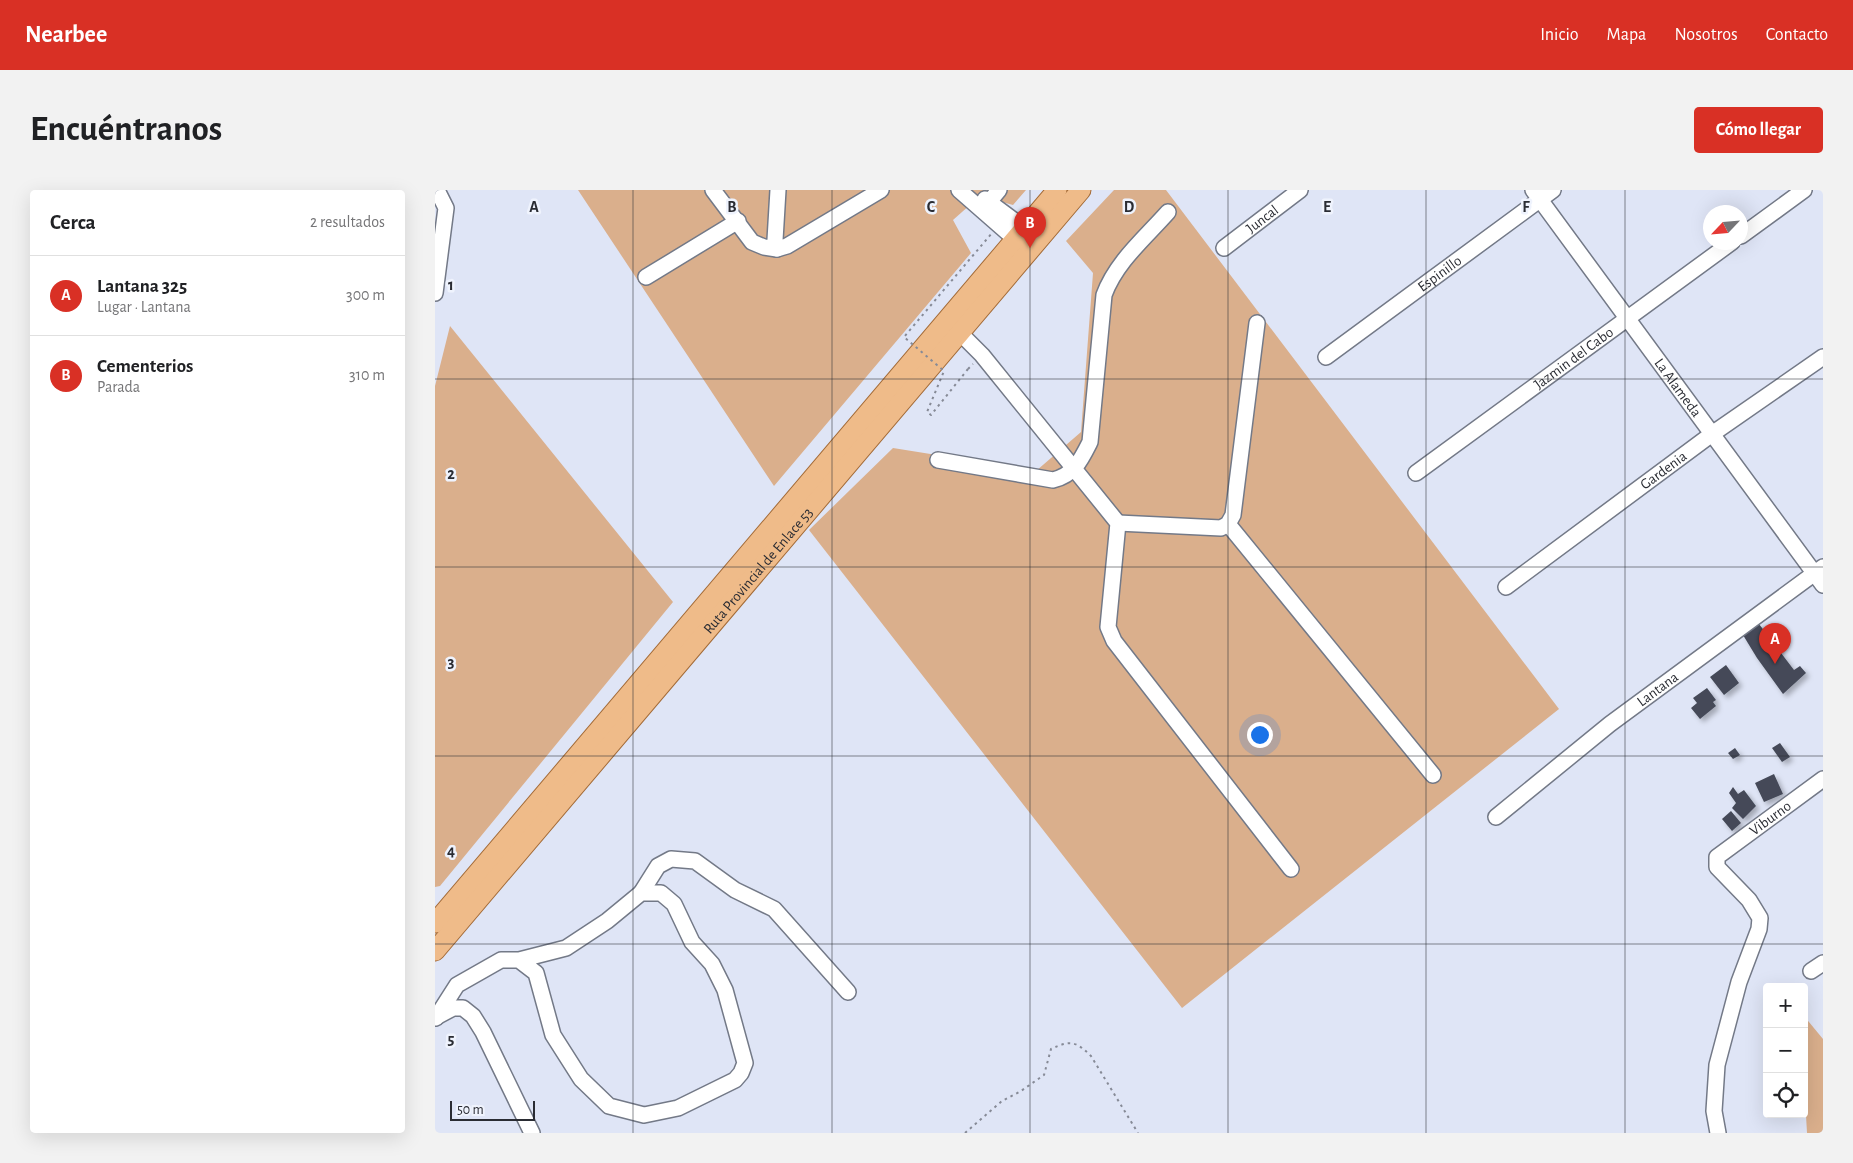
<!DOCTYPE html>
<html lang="es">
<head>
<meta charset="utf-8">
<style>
	:root { --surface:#fff; --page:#f2f2f2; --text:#202124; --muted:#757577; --line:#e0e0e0; --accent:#d93025 }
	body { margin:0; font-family:"Alegreya Sans",sans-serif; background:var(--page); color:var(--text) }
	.controls { position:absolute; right:15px; bottom:15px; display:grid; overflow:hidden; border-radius:5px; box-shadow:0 5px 20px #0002 }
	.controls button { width:45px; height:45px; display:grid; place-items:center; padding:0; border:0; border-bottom:1px solid var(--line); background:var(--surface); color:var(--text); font:25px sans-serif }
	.compass { position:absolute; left:1268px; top:15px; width:45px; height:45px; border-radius:50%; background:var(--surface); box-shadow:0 5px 20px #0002; rotate:244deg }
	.scale { position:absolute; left:15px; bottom:12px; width:85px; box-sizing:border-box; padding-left:5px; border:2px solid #2a2c33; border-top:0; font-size:14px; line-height:18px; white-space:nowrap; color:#2a2c33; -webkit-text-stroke:4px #eff3fd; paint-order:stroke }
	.you { position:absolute; left:824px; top:544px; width:18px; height:18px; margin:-12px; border:4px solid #fff; border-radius:50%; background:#1a73e8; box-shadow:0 0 0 8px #1a73e833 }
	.badge { display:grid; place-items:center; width:32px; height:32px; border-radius:50%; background:var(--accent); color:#fff; font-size:16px; font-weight:700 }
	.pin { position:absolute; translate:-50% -41px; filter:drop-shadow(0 1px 2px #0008) }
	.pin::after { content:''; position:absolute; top:26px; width:18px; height:15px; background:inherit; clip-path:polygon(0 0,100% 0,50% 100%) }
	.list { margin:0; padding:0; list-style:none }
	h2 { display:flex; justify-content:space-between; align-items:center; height:65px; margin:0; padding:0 20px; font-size:21px }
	h2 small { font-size:16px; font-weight:400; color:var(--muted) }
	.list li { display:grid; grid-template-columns:32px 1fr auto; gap:15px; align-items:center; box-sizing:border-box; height:80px; padding:0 20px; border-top:1px solid var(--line) }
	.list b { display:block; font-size:19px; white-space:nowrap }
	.list p { margin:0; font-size:16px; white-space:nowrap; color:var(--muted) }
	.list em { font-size:16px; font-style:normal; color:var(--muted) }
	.icon { flex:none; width:28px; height:28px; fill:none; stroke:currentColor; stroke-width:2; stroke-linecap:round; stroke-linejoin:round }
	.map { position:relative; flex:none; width:1388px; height:943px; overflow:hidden; border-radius:5px }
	header { display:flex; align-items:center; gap:30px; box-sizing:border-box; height:70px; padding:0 25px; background:var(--accent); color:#fff }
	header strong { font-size:24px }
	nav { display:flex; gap:28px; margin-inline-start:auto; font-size:18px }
	.intro { display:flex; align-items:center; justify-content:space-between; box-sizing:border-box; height:120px; padding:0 30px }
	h1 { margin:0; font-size:35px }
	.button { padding:12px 22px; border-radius:5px; background:var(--accent); color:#fff; font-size:18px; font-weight:700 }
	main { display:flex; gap:30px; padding:0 30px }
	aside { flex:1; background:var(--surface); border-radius:5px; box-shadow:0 5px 20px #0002 }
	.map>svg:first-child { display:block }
	.green { fill:#daaf8c }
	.building { fill:#454a58; filter:url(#shadow) }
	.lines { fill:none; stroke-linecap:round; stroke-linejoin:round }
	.minor-casing { stroke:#737987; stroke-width:18 }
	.major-casing { stroke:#a36b38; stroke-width:21 }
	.path { stroke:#868a96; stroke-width:2; stroke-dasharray:2.5 4; stroke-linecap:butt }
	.minor { stroke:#fff; stroke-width:15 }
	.major { stroke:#efbb89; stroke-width:19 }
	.path-bridge { stroke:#868a96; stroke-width:2; stroke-dasharray:2.5 4; stroke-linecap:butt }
	.grid { fill:none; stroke:#2a2c33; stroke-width:1; stroke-opacity:0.55 }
	.labels { text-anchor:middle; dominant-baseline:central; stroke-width:5; stroke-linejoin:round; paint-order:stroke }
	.street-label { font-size:15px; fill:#2a2c33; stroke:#eff3fd }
	.grid-label { font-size:16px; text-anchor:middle; font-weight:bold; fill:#2a2c33; stroke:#eff3fd; stroke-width:5; stroke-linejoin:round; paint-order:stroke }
</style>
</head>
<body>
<header>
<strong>Nearbee</strong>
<nav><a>Inicio</a><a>Mapa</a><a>Nosotros</a><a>Contacto</a></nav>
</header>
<div class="intro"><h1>Encuéntranos</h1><a class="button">Cómo llegar</a></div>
<main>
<aside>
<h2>Cerca<small>2 resultados</small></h2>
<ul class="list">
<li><span class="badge">A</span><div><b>Lantana 325</b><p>Lugar · Lantana</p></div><em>300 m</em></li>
<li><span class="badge">B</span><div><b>Cementerios</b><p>Parada</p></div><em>310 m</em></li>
</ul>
</aside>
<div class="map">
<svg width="1388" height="943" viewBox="0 0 1388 943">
	<defs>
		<filter id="shadow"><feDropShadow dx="3.5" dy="3.5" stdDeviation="2.5" flood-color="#0004"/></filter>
	</defs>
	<rect width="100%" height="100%" fill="#dfe5f6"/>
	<path class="green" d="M 143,0 L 591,0 L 578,15 L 545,6 L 518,30 L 536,63 L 339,296 Z
		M 679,0 L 731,0 L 1124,519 L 747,818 L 374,340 L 458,258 L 601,281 L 646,242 L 658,83 L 631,51 Z
		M 15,136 L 238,412 L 5,696 L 0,697 L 0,196 Z
		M 1369,826 L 1388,849 L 1388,943 L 1372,943 L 1369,890 Z"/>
	<path class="building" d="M 1324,434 L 1359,480 L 1365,476 L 1371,483 L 1348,504 L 1322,468 L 1308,445 Z
		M 1291,475 L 1304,493 L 1289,505 L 1275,487 Z
		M 1272,498 L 1281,510 L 1278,512 L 1281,516 L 1265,529 L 1256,518 L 1262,513 L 1258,508 Z
		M 1345,553 L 1355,567 L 1347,572 L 1337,558 Z
		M 1300,558 L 1305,565 L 1298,569 L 1293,563 Z
		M 1339,584 L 1348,604 L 1329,612 L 1320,593 Z
		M 1298,597 L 1303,604 L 1309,600 L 1321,616 L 1308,629 L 1297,618 L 1301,613 L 1294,603 Z
		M 1296,621 L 1306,633 L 1297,641 L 1287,629 Z"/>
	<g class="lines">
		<g class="minor-casing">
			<g id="minor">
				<path d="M 0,0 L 4,4 L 11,18 L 0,103"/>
				<path d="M 278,0 L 317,52 L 329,57 L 342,59 L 340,50 L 343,0"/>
				<path d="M 524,0 L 580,49"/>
				<path id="s1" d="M 1098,0 L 1388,395"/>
				<path d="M 550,9 L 589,38"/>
				<path d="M 554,12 L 564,0"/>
				<path d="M 1306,46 L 1369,0"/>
				<path id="s2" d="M 789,58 L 865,0"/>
				<path d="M 342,59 L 352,56 L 446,0"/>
				<path d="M 211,87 L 303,31"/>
				<path d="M 525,143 L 547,165 L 683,333 L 673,437 L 679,451 L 856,679"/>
				<path id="s3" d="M 891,167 L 1118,0"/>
				<path d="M 503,270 L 618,290 C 639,285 646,270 655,252 L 669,105 C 681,72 710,48 733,22"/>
				<path id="s4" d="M 981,283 L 1297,52"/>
				<path d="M 683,333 L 786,338 L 793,334 L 798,325 L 822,133"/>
				<path d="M 793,334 L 998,585"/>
				<path id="s5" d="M 1071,397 L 1277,244 L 1388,167"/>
				<path id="s6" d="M 1061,627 L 1175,534 L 1388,377"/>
				<path d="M 206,703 L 223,676 L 236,669 L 260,671 L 300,700 L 339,719 L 413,802"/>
				<path d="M 1376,781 L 1388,773"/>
				<path d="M 1,827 L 18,818 L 28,818 L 38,826 L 48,842 L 97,943"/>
				<path d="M 1,828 L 22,795 L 66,770 L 84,770 L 131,758 L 172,731 L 206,703 L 226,703 L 239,714 L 257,752 L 277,774 L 290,800 L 310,873 L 306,883 L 300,890 L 243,918 L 209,925 L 174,916 L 146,889 L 118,845 L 101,783 L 84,770"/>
				<path id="s7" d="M 1283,943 L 1279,921 L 1282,875 L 1304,792 L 1324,739 L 1325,728 L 1314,710 L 1282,677 L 1282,667 L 1388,589"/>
			</g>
		</g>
		<g class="major-casing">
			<g id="major">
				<path d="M 0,733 L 622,0"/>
				<path id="s8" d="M 0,761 L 646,0"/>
			</g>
		</g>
		<path class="path" d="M 533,179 L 538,174
			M 530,943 L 567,911 L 586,901 L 609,885 L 616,859 C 635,850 641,851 656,866 L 703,943"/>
		<use href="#minor" class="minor"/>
		<use href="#major" class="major"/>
		<path class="path-bridge" d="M 533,179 L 496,225 L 492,222 L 509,181 L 469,147 L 557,43"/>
	</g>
	<path class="grid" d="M 198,0 L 198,943M 397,0 L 397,943M 595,0 L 595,943M 793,0 L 793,943M 991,0 L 991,943M 1190,0 L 1190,943M 0,189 L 1388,189M 0,377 L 1388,377M 0,566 L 1388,566M 0,754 L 1388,754"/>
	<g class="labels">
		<g class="street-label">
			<text stroke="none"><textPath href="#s2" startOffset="48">Juncal</textPath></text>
			<text stroke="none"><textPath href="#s3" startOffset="141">Espinillo</textPath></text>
			<text stroke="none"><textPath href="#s4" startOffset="195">Jazmin del Cabo</textPath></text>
			<text stroke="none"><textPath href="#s1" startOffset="245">La Alameda</textPath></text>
			<text stroke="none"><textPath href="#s5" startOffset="196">Gardenia</textPath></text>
			<text stroke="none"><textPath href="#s8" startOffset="499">Ruta Provincial de Enlace 53</textPath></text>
			<text stroke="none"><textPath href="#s6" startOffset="206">Lantana</textPath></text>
			<text stroke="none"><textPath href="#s7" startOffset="365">Viburno</textPath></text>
		</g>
	</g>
	<g class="grid-label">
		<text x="99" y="22">A</text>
		<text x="297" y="22">B</text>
		<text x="496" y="22">C</text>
		<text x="694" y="22">D</text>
		<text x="892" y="22">E</text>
		<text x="1091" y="22">F</text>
		<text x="16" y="100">1</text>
		<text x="16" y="289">2</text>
		<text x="16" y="477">3</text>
		<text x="16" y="666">4</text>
		<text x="16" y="854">5</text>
	</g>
</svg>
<div class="controls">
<button>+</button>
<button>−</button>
<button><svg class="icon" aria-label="locate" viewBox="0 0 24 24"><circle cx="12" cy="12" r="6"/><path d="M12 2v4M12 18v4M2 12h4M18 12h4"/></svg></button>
</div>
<svg class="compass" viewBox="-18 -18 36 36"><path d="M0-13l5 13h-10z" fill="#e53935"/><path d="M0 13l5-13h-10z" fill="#757577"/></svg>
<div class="scale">50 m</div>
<div class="you"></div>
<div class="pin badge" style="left:1340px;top:474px">A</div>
<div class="pin badge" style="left:595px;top:58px">B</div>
</div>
</main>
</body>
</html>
